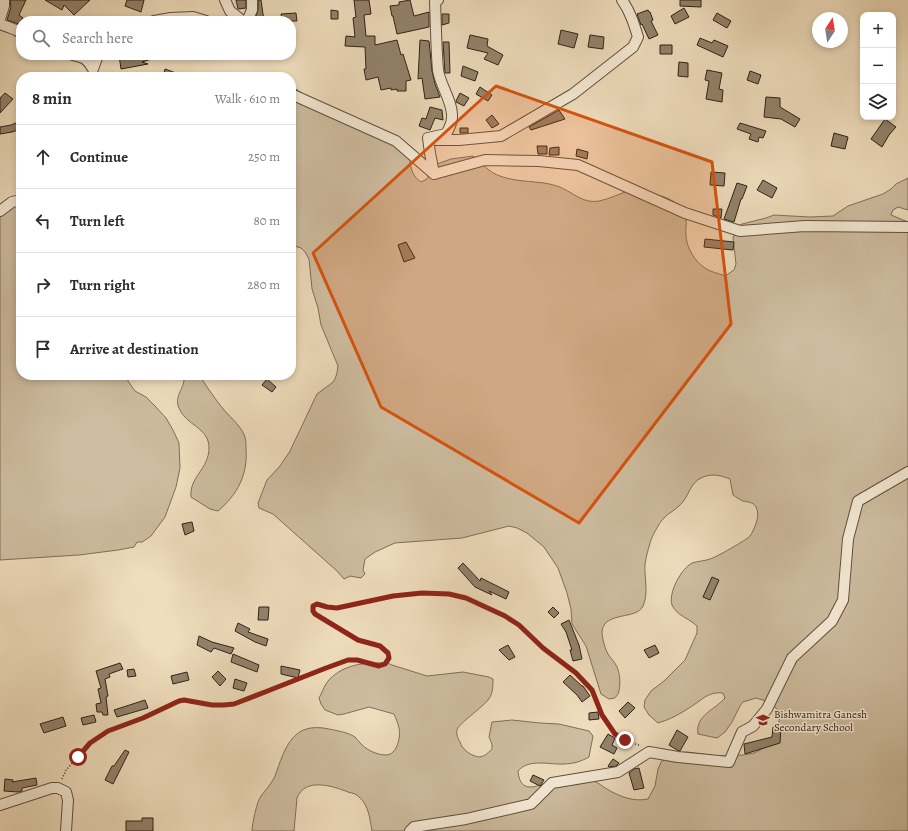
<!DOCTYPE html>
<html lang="en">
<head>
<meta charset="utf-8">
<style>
	:root { --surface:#fff; --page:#f7f7f7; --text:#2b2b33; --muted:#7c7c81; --line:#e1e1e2 }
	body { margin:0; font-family:Alegreya,serif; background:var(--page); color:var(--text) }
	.controls { position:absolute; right:12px; top:12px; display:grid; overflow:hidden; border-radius:8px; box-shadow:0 2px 6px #0003 }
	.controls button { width:36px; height:36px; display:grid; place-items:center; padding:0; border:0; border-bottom:1px solid var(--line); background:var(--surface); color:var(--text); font:20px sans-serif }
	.compass { position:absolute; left:812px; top:12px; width:36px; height:36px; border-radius:50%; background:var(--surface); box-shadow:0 2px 6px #0003; rotate:12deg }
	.stop { position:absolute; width:12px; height:12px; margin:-9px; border:3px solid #8f2418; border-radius:50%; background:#fff }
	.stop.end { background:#8f2418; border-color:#fff; box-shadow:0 1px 4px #0008 }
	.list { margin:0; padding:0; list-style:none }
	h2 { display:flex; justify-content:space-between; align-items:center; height:52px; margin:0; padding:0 16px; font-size:17px }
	h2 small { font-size:13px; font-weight:400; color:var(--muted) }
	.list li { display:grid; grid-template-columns:26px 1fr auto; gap:12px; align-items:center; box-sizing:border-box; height:64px; padding:0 16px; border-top:1px solid var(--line) }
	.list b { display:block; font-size:15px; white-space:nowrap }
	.list em { font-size:13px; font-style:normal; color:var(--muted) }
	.icon { flex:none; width:22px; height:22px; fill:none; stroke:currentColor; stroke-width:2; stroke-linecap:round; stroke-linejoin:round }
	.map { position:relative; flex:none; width:908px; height:831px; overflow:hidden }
	.search { position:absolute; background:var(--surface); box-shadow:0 2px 6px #0003; left:16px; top:16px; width:280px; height:44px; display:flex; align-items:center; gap:10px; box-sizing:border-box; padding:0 14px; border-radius:16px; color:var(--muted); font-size:15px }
	.panel { position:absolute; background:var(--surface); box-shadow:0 2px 6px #0003; left:16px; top:72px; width:280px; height:308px; border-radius:16px }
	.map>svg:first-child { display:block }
	.green { fill:#cebda0; stroke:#7e6f5a }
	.building { fill:#93836c; stroke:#2f2115 }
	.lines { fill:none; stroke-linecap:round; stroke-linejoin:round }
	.street-casing { stroke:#5f503f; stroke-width:12 }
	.path { stroke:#2f2115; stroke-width:1.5; stroke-dasharray:1 2; stroke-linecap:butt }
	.street { stroke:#f5e9d4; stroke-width:10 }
	.route { stroke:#8f2418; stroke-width:5 }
	.marked { fill:#d6530d; fill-opacity:0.2; stroke:#d6530d; stroke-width:3; stroke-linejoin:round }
	.labels { text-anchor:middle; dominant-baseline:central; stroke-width:3; stroke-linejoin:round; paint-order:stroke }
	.poi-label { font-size:11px; fill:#2f2115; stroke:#f5e9d4; text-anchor:start }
</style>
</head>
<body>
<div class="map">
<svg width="908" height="831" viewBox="0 0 908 831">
	<rect width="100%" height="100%" fill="#efddbd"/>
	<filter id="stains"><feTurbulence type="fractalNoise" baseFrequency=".005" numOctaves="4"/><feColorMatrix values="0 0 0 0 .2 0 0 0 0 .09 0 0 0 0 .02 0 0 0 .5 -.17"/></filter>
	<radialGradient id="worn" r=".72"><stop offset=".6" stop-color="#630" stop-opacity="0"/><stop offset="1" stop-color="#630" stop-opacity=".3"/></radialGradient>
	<path class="green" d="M 291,87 L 296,89 L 303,94 L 388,133 L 410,159 C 410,168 413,177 421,182 L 427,179 L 432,169 L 437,164 L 451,159 L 473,156 C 481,163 490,173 500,176 C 518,183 539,180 557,186 C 572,191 582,204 599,201 C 609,199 619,194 628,191 C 637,189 661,195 669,199 C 677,203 685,210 686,219 C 687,224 685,230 686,235 C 686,247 695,262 705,268 C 710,272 718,273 725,276 L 734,270 L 736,264 L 733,238 L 737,227 L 742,224 L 766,218 L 774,215 L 810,217 L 833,216 L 848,206 L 883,194 L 891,189 L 896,184 L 908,178 L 908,210 L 898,207 L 893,210 L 891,215 L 908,222 L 908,831 L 372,831 C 370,820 369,805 359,797 C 357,794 352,793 348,792 C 333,786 305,777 297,798 L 294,831 L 252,831 C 252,824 257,801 261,796 C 262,794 264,793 265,791 C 268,787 273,781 275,776 C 285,748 292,721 329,729 C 338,731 347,732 355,737 C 357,739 359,742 361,744 C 367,750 377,755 386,755 C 397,755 401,737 399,728 C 398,723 396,719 394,714 L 369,707 L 344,714 L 338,715 L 325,710 L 321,704 L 319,698 C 322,693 324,686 328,681 C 339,668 357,663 374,663 C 380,663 387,662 392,665 L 427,676 L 463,672 L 489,677 L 493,679 C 493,686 493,694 488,700 C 483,707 458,724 457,730 C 456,734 458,739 460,742 C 462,749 469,754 475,756 C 482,759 487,754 492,749 L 492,744 L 489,737 L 492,722 L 512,720 L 540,723 L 559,724 L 589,731 L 593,736 L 589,757 C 582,761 573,764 564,764 C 550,765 529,758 518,771 C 520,799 544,783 558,777 C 562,776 567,776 570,776 C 578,776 587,779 594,781 C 599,783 603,787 607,789 C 620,797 634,802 648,799 L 655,786 L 658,769 L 661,762 L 670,755 L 687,752 L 718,756 L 743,755 L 754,753 L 760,750 L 768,745 L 777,729 L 780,717 L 779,712 L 776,708 L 766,701 L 756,698 L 743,702 L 740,706 L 732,722 L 725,732 L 717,738 L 698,734 C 695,715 715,710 725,698 L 723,693 C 708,691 701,701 689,708 C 680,714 669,720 658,723 L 649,715 L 644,707 L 645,700 L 651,691 L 664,681 L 685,660 L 697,633 L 697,626 C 690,619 676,615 672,605 C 668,593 681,569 692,563 C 698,561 705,561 710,559 C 715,558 748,539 750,536 C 754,530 761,515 756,507 C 753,502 748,502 743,501 C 739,499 736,497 733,495 L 730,479 C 720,475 711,473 701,478 C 690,483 689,496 681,504 C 676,510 668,513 663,519 C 659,523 651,538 650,543 C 648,550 646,557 645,564 C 644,578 649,593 643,606 C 637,620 605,611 602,631 C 602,638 605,649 608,654 C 611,659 615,662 617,667 C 620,673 621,687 618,694 C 618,694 615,698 615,698 L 609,699 L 601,694 L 586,646 L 572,624 L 571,609 L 567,593 L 558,568 L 544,547 L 527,533 L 517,528 L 509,526 L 462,538 L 395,543 L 375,552 L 365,559 L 363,570 L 365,574 L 361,578 L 350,576 L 344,579 L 337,571 L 273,514 L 259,508 L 258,503 L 267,480 L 280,466 L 290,451 L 317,394 L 332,383 L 335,379 L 337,373 L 338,366 L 321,325 L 318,308 L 312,289 L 309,259 L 305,252 L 301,248 L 291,245 Z
		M 21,195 L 21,375 L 125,375 L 128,381 L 135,391 L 146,397 L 155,406 L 166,418 L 173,430 L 179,443 L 180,468 L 176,487 L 165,517 L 151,536 L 142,542 L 137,542 L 134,547 L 118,550 L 79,555 L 0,560 L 0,206 Z
		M 184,375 L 199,375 C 207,387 215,399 224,410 C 232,419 241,426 245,437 C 246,441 246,446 246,449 C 248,475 237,495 218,511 L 210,509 L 191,497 C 189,477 209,469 209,448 C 209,428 188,426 180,410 C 172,396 186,389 184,375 Z"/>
	<path class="building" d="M 10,0 L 26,0 L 19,15 L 23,18 L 19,24 L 7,20 L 11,7 Z
		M 45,0 L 90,0 L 74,15 L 64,5 L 62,10 Z
		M 127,0 L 144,0 L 141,12 L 125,6 Z
		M 236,0 L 246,0 L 246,8 L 238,9 Z
		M 258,0 L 261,0 L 264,21 L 254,21 L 258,10 Z
		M 354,0 L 369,0 L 371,14 L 364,15 L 366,36 L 375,36 L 375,45 L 397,40 L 401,55 L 403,54 L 411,80 L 406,81 L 406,91 L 397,91 L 397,89 L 391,90 L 391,88 L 381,90 L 378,77 L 366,80 L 364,69 L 366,69 L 365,47 L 345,46 L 346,36 L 355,37 L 353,18 L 356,17 Z
		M 410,0 L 414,16 L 429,12 L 429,27 L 397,34 L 393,16 L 392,16 L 390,6 L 399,5 L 399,2 Z
		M 680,0 L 701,0 L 701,7 L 680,6 Z
		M 684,8 L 689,17 L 675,24 L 671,16 Z
		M 331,10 L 338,11 L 338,19 L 331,19 Z
		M 648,10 L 649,12 L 650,12 L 653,20 L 651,21 L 658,35 L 649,39 L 642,24 L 641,25 L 637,14 Z
		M 296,13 L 297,21 L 282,21 L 281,14 Z
		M 717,13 L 731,21 L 727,28 L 713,20 Z
		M 442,14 L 449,14 L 449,23 L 442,25 Z
		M 561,30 L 578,34 L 574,48 L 558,44 Z
		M 470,35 L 488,39 L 487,46 L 503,55 L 498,65 L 484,59 L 488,53 L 467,48 Z
		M 590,35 L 604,37 L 603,49 L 588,47 Z
		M 700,38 L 712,43 L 714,40 L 728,46 L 723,57 L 697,45 Z
		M 420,40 L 429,41 L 432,71 L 435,84 L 440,97 L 425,99 L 422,78 L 418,79 Z
		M 443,42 L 449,42 L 450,73 L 445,73 Z
		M 660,45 L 672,45 L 672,54 L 660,54 Z
		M 119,55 L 158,55 L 158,57 L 142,62 L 148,64 L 121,69 Z
		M 679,62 L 688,63 L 688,77 L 678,76 Z
		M 463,66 L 478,72 L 475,81 L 461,76 Z
		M 165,69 L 184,76 L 184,77 L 163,77 Z
		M 707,70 L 722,73 L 719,89 L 723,90 L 722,102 L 706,99 L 709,81 L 705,80 Z
		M 750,71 L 761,75 L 758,84 L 747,80 Z
		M 480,87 L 492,95 L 488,101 L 476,94 Z
		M 5,93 L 13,99 L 0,113 L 0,98 Z
		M 460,93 L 469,98 L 464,106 L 456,102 L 456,101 Z
		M 766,97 L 780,98 L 780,107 L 800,119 L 795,127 L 781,119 L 764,117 Z
		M 430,107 L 442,110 L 443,120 L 435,118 L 430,130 L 419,126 L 422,118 L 426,119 Z
		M 559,110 L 565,119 L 531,130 L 529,127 Z
		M 492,115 L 499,124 L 492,128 L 486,120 Z
		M 885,119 L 896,127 L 889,135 L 882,147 L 871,139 Z
		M 21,121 L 21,129 L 12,132 L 0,134 L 0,127 L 11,125 Z
		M 740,123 L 766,131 L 763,138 L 759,137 L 758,142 L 749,139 L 751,134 L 737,129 Z
		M 460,128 L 468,128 L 468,133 L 460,133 Z
		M 834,133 L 848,137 L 845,149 L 831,146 Z
		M 537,146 L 547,146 L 547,154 L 538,154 Z
		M 559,147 L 559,155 L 549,155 L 550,148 Z
		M 577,149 L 588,152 L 587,159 L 576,156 Z
		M 711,172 L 725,173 L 724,186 L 710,185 Z
		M 763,180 L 777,188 L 772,198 L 757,190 Z
		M 737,183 L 747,186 L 742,199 L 741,199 L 734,222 L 724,219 Z
		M 713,209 L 722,209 L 721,218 L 713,215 Z
		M 705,239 L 734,242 L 733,250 L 704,247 Z
		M 406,242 L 415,258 L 404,262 L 398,245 Z
		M 267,379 L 276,387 L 272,392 L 262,385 Z
		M 192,522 L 194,531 L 185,535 L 182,524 Z
		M 463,563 L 480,581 L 481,578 L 509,592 L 506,599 L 489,591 L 492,595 L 475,587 L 458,568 Z
		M 712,577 L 719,580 L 710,600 L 703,597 Z
		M 259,607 L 269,607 L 268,620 L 258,620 Z
		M 553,607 L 559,613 L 554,618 L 548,612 Z
		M 569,620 L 579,645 L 582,659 L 573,661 L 570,650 L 572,650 L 566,632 L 561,624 Z
		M 238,623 L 250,629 L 248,632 L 268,639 L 266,646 L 255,642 L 235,631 Z
		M 199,636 L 212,642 L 234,648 L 231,654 L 214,648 L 211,652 L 197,645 Z
		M 508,645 L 515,657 L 509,660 L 499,650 Z
		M 655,645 L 659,653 L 649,658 L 644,650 Z
		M 233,654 L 259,665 L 257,672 L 231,662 Z
		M 120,663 L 123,669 L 109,674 L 110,677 L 105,679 L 108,696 L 106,697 L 108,715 L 103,715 L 102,712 L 97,712 L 96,704 L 101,703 L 98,689 L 101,688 L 96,671 Z
		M 281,666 L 300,670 L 298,678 L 281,674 Z
		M 134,669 L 136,676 L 128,677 L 127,670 Z
		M 218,671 L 226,679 L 220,686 L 212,677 Z
		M 187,672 L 189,680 L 173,684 L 171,676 Z
		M 570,675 L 582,686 L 583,686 L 590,696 L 582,702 L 577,695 L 563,682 Z
		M 235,679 L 247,683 L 244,691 L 233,688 Z
		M 145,700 L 148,708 L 117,717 L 114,710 Z
		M 628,702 L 635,708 L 625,718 L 619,711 Z
		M 598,712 L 599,719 L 589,720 L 589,713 Z
		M 94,715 L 96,722 L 83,725 L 81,718 Z
		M 63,717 L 66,726 L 44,733 L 40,724 Z
		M 773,727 L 781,727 L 780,743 L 745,754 L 744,744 L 772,737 Z
		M 677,730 L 688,737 L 680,751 L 677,750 L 669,745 Z
		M 608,734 L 615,738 L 612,745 L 617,748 L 614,754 L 600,747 Z
		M 125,750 L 129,752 L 113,784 L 105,780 L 112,766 L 114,766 Z
		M 613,759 L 619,763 L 616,766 L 609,767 L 608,766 Z
		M 639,768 L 644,788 L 634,790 L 629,773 L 634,769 Z
		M 533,775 L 544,780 L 540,786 L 530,781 Z
		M 36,778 L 37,785 L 22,788 L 22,791 L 18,792 L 4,791 L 5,779 L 13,780 L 12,782 Z
		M 142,818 L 153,818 L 153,831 L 126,831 L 126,821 L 142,821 Z"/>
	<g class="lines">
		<g class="street-casing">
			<path id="street" d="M 225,0 L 230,11 L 240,19 L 240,21
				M 0,19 L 4,6 L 4,0
				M 154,21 L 171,18 L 193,17 L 206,21
				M 247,21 L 252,10 L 252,0
				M 0,24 L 16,30 L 21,33
				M 73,55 C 84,57 87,59 93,69 L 98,55
				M 291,94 L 396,141 L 434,174
				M 428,138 L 436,140 L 459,140 L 501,136 L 573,94 L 633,47 L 638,37 C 634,24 630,11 622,0
				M 434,174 L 485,160 L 539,161 L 578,165 L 685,213 L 740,231 L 805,226 L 908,227
				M 434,174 L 430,153 L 428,138 L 446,134 C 449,129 452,123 452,117 C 453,102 440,85 438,70 C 436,47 436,24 435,2 L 438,0
				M 0,211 L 12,202 L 21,200
				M 0,805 L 52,788 L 58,788 L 66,792 L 68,800 L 66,831
				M 410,831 L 414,827 L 466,819 L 531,804 L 552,783 L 618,772 L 649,752 L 678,757 L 729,762 L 742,732 L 753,726 L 767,709 L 792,658 L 832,621 L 843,600 L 848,539 L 858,501 L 908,472"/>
		</g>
		<path class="path" d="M 62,779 L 66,770 L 78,757 L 90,743 L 108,731 L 143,718 L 179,701 L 185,701 L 212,705 L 224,705 L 234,704 L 265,692 L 326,668 L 348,660 L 357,660 L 379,666 L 385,665 L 389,658 L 388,653 L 380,646 L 358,640 L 315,614 L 313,611 L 313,606 L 317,604 L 327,607 L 337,608 L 393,596 L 422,593 L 449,594 L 466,598 L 505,616 L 519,625 L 543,648 L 576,673 L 593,691 L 601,715 L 615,734 L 625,740 L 641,746"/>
		<use href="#street" class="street"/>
	</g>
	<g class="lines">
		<path class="route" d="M 78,757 L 90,743 L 108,731 L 143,718 L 179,701 L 184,700 L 212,705 L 224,705 L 234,704 L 265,692 L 326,668 L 348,660 L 357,660 L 379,666 L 385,664 L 389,658 L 388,653 L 380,646 L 358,640 L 315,614 L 313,611 L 313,606 L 317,604 L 327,607 L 337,608 L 393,596 L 422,593 L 449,594 L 466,598 L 505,616 L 519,625 L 543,648 L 576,673 L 592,690 L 602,715 L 615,734 L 625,740"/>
	</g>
	<path class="marked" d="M 496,86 L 712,162 L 731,324 L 579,523 L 381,407 L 313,253 Z"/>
	<defs>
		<g id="school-bare" transform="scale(1.08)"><path d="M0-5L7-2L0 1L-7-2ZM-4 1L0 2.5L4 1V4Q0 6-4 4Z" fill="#8f2418" stroke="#f5e9d4" stroke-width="2.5" paint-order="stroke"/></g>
	</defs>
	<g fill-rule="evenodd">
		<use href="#school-bare" x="763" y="720"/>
	</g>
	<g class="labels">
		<g class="poi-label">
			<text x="774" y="714">Bishwamitra Ganesh<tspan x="774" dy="13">Secondary School</tspan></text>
		</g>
	</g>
	<rect width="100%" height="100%" filter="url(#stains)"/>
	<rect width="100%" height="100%" fill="url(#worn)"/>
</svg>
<div class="controls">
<button>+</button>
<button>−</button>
<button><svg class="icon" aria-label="layers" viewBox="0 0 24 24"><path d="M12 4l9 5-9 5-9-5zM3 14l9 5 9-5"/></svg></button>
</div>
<svg class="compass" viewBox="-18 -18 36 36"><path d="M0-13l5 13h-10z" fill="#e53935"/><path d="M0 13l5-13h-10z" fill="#7c7c81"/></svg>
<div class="stop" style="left:78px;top:757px"></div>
<div class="stop end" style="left:625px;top:740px"></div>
<div class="search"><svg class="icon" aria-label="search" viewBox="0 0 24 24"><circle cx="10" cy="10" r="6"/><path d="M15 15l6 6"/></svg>Search here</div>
<section class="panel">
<h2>8 min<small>Walk · 610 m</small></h2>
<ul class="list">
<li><svg class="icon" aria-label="ahead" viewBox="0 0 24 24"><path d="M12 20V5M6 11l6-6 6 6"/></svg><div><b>Continue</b></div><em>250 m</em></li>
<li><svg class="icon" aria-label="left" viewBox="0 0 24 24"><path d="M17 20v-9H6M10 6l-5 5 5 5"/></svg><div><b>Turn left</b></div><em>80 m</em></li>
<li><svg class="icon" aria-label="right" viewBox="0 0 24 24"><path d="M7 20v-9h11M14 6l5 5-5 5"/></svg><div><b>Turn right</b></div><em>280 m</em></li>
<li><svg class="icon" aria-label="arrive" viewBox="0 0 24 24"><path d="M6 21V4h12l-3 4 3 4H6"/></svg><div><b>Arrive at destination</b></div></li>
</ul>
</section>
</div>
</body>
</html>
